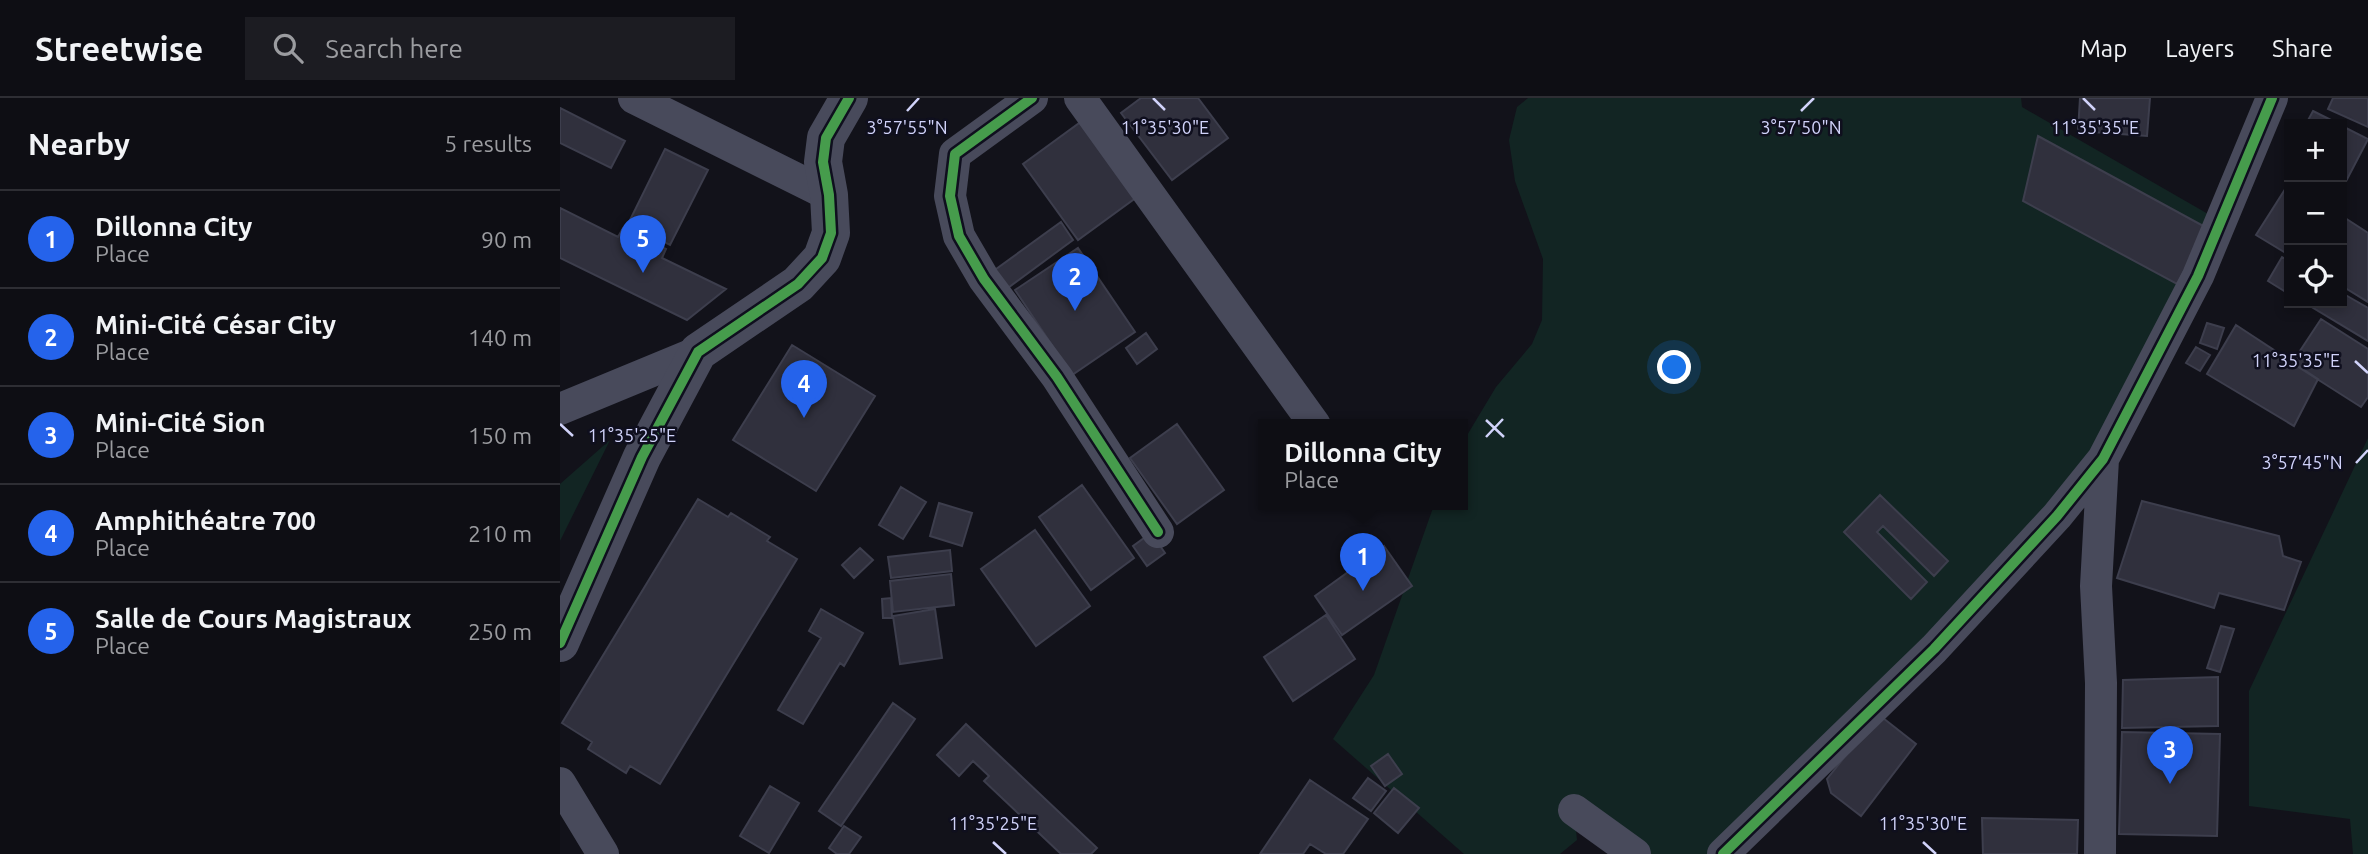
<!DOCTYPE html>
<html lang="en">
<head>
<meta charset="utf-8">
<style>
	:root { --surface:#0e0e14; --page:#1c1c22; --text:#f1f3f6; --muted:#9b9ca0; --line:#2e2e34; --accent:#2563eb }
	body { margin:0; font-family:Ubuntu,sans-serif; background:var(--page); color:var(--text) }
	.controls { position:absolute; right:21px; top:21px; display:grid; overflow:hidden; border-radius:0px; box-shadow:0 4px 10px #0003 }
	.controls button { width:63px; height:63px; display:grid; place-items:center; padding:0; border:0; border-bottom:2px solid var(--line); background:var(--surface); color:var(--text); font:35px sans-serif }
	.you { position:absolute; left:1115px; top:270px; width:24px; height:24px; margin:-18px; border:5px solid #fff; border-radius:50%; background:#1a73e8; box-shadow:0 0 0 10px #1a73e833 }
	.badge { display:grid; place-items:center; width:46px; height:46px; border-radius:50%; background:var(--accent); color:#fff; font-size:23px; font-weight:700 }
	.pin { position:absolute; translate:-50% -58px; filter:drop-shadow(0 2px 4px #0008) }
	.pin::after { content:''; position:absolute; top:37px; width:24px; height:21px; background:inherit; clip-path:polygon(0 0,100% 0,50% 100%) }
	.popup { position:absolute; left:698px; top:321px; width:210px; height:91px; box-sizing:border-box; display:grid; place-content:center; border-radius:0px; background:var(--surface); filter:drop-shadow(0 2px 5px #0005); font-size:23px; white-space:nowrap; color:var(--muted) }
	.popup b { font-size:26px; color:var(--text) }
	.popup::after { content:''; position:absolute; left:50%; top:100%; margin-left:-14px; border:14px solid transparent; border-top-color:var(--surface) }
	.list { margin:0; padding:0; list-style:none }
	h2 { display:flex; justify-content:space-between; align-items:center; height:91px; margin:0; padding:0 28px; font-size:30px }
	h2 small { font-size:23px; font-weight:400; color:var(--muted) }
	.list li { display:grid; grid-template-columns:46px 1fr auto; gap:21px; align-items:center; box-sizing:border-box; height:98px; padding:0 28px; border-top:2px solid var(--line) }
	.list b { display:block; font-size:26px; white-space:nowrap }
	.list p { margin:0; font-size:23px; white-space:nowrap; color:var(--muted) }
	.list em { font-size:23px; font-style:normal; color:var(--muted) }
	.icon { flex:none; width:38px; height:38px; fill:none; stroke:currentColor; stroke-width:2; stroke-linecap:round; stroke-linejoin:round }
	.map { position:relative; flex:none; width:1808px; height:756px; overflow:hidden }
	header { display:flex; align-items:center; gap:42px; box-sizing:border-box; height:98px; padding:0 35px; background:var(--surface); border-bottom:2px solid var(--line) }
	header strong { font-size:33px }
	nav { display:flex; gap:38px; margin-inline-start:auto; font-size:24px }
	.search { width:490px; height:63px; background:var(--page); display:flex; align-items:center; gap:18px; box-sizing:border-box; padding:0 24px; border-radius:0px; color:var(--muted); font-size:26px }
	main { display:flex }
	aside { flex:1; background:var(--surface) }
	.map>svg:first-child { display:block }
	.green { fill:#122523 }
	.building { fill:#30303d; stroke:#3d3e4d; stroke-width:2 }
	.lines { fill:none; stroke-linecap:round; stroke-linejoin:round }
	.minor { stroke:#484a5b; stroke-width:32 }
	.tertiary { stroke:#484a5b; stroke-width:38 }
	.cycleway-casing { stroke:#0f0f1e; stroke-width:15 }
	.cycleway { stroke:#469c4c; stroke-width:10 }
	.ticks { fill:none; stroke:#d1d3fa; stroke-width:2.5 }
	.ticks-label { font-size:18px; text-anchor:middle; fill:#d1d3fa; stroke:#0f0f1e; stroke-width:5; stroke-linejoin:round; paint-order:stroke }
</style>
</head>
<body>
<header>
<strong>Streetwise</strong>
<div class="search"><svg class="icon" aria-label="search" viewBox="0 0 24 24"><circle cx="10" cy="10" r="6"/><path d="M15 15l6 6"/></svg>Search here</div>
<nav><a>Map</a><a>Layers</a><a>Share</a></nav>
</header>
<main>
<aside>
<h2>Nearby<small>5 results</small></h2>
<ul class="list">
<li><span class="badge">1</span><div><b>Dillonna City</b><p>Place</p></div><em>90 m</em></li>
<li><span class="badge">2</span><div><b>Mini-Cité César City</b><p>Place</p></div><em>140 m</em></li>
<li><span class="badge">3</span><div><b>Mini-Cité Sion</b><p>Place</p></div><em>150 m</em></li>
<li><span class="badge">4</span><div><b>Amphithéatre 700</b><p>Place</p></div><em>210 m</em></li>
<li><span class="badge">5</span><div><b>Salle de Cours Magistraux</b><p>Place</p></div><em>250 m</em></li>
</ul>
</aside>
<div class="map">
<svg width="1808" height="756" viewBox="0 0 1808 756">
	<rect width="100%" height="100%" fill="#12121a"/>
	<path class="green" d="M 968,0 L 1461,0 L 1462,9 L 1662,124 L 1553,346 L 1163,756 L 1075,756 L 1014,713 L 1017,742 L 1000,756 L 904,756 L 773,641 L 814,577 L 874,407 L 903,407 L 903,344 L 936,289 L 972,246 L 982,222 L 983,161 L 955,83 L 949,42 L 957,9 Z
		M 1808,340 L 1808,756 L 1793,756 L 1790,721 L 1689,708 L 1689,593 Z
		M 50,342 L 0,443 L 0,386 Z"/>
	<path class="building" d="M 581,0 L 638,0 L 668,40 L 612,82 L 561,15 Z
		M 1520,0 L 1590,0 L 1587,38 L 1518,33 Z
		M 1773,0 L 1808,0 L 1808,29 L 1768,11 Z
		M 0,10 L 65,43 L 51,70 L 0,45 Z
		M 1753,13 L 1779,26 L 1746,26 Z
		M 522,23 L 577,99 L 518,142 L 463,66 Z
		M 1782,28 L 1808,41 L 1782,91 Z
		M 1478,38 L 1647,130 L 1617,186 L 1463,103 Z
		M 105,51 L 148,72 L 110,147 L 68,126 Z
		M 1729,85 L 1729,157 L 1696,137 Z
		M 0,110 L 58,139 L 63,130 L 106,151 L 102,160 L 166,191 L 127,222 L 0,160 Z
		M 1782,118 L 1808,135 L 1808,204 L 1782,188 Z
		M 501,124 L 513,142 L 445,192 L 432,174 Z
		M 518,150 L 575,234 L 512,277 L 455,192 Z
		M 1722,159 L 1729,163 L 1729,196 L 1708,183 Z
		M 1782,195 L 1808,210 L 1808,243 L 1745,205 L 1782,205 Z
		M 1761,221 L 1808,251 L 1808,299 L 1801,309 L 1732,265 Z
		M 1647,225 L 1664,230 L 1657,251 L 1640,245 Z
		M 1676,227 L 1758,281 L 1734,328 L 1647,276 Z
		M 586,235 L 597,251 L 577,266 L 566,250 Z
		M 232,247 L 315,298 L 256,393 L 173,342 Z
		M 1636,249 L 1650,257 L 1640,273 L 1626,265 Z
		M 617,326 L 664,392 L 617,426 L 570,360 Z
		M 522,387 L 574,460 L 531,492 L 479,419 Z
		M 341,389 L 366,404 L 343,441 L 319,427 Z
		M 1320,397 L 1388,463 L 1374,478 L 1323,428 L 1317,434 L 1367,484 L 1351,501 L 1284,434 Z
		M 138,401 L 168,419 L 171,415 L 210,439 L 207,443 L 237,461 L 100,686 L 70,668 L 66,675 L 28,651 L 32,644 L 2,625 Z
		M 1582,403 L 1719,438 L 1723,458 L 1741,464 L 1724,512 L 1659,495 L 1654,510 L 1557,480 Z
		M 379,405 L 412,415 L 402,448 L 370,438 Z
		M 475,432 L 530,508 L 476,548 L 421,471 Z
		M 591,435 L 605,455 L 587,468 L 573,448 Z
		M 824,448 L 852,488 L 782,537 L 755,498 Z
		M 300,450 L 313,462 L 294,480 L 282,467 Z
		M 390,452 L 392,473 L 331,480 L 328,459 Z
		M 391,476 L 394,507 L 333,514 L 330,483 Z
		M 331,500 L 332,520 L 323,520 L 322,501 Z
		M 261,511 L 303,535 L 284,568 L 280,565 L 243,626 L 218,612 L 261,540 L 249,533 Z
		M 375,511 L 382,560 L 340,566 L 333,518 Z
		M 766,517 L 795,561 L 733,603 L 704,559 Z
		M 1661,528 L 1674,531 L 1660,574 L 1647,570 Z
		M 1658,579 L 1658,628 L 1562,630 L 1563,582 Z
		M 333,605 L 355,621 L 281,728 L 259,713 Z
		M 1323,620 L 1356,646 L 1301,718 L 1271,695 L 1267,681 L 1314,622 Z
		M 406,626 L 537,750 L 531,756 L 501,756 L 424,683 L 429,678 L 413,663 L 399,678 L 377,657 Z
		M 1562,634 L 1660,636 L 1657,738 L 1559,736 Z
		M 828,656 L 842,676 L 825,688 L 811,668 Z
		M 808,680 L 826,693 L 811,713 L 793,700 Z
		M 750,682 L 808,721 L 783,756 L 766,756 L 750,746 L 743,756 L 700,756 Z
		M 210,688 L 239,705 L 209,755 L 180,738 Z
		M 834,690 L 859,710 L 838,735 L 814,715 Z
		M 1422,720 L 1518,722 L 1517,756 L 1423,756 Z
		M 284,728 L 301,739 L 289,756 L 277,756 L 269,750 Z"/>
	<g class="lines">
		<path class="minor" d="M 74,0 L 269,97
			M 472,0 L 395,56 L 390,98 L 399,138 L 424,181 L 497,279 L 598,434
			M 520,0 L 755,327
			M 0,311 L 138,254
			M 0,685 L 43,756
			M 1014,712 L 1075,756
			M 1163,756 L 1374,551 L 1497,418 L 1543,361 L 1638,178 L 1712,0
			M 1540,756 L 1541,585 L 1536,488 L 1543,361"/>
		<path class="tertiary" d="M 0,545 L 82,359 L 138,254 L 238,186 L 262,160 L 271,135 L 269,97 L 263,64 L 266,40 L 289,0"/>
		<g class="cycleway-casing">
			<path id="cycleway" d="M 472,0 L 395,56 L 390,98 L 399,138 L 424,181 L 497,279 L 598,434
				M 0,545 L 82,359 L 138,254 L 238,186 L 262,160 L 271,135 L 269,97 L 263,64 L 266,40 L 289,0
				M 1163,756 L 1374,551 L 1497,418 L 1543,361 L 1638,178 L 1712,0"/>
		</g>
		<use href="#cycleway" class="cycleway"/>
	</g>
	<path class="ticks" d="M 593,0 L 605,12M 1523,0 L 1535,12M 347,13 L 359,0M 1241,13 L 1254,0M 1795,263 L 1808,275M 926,322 L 944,339M 0,326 L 13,338M 926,339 L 943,321M 1796,365 L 1808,352M 433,744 L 446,756M 1363,744 L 1376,756"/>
	<g class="ticks-label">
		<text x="605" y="36">11°35'30"E</text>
		<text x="1535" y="36">11°35'35"E</text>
		<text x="347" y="36">3°57'55"N</text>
		<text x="1241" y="36">3°57'50"N</text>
		<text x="1736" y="269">11°35'35"E</text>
		<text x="72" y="344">11°35'25"E</text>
		<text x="1742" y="371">3°57'45"N</text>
		<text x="433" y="732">11°35'25"E</text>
		<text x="1363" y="732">11°35'30"E</text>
	</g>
</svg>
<div class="controls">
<button>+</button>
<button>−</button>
<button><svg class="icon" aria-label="locate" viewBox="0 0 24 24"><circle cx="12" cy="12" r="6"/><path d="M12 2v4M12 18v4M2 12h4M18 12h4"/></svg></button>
</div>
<div class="you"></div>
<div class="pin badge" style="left:803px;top:493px">1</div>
<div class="popup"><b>Dillonna City</b>Place</div>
<div class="pin badge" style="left:515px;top:213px">2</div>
<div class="pin badge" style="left:1610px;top:686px">3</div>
<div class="pin badge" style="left:244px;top:320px">4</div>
<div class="pin badge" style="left:83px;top:175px">5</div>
</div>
</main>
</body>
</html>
